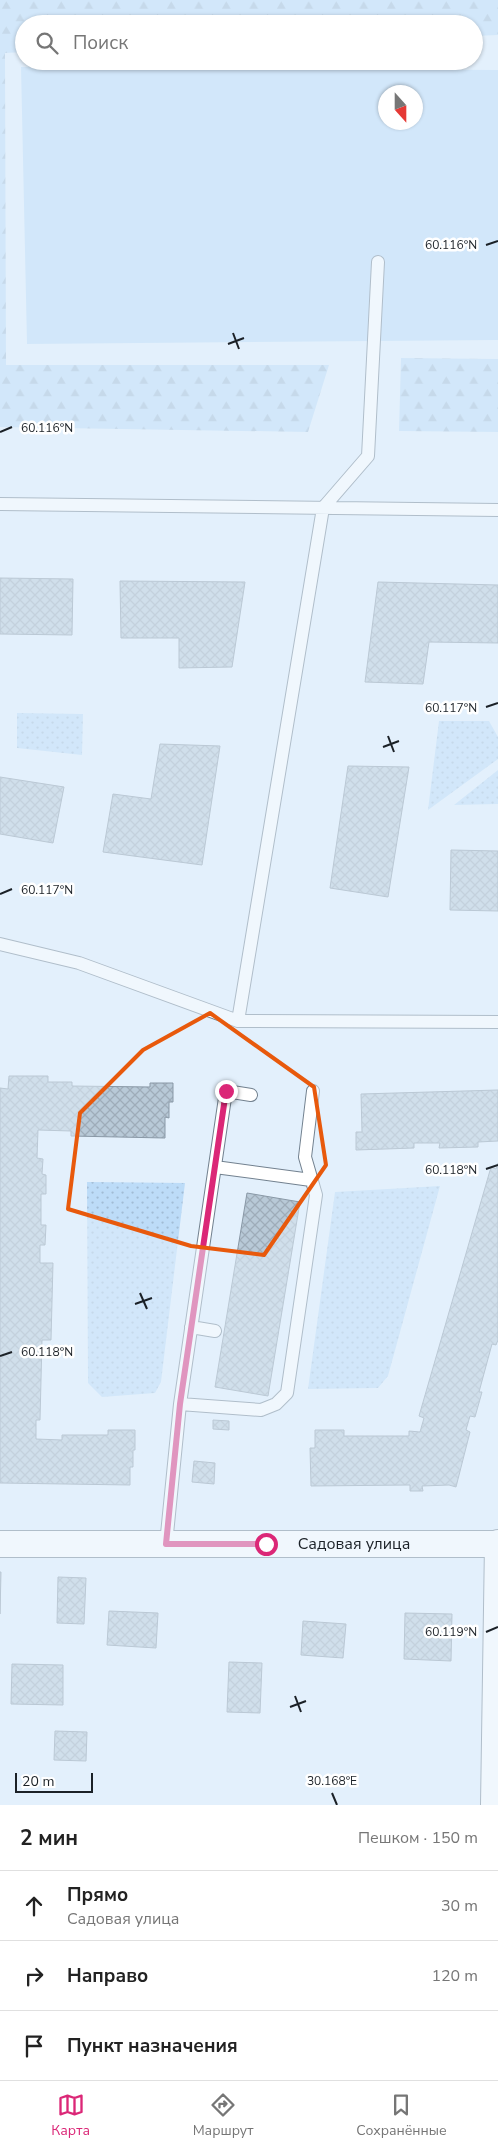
<!DOCTYPE html>
<html lang="ru">
<head>
<meta charset="utf-8">
<style>
	:root { --surface:#fff; --page:#f2f2f2; --text:#222; --muted:#767676; --line:#e0e0e0; --accent:#db2777 }
	body { margin:0; font-family:"Nunito Sans",sans-serif; background:var(--page); color:var(--text) }
	.compass { position:absolute; left:378px; top:85px; width:45px; height:45px; border-radius:50%; background:var(--surface); box-shadow:0 1px 4px #0004; rotate:159deg }
	.scale { position:absolute; left:15px; bottom:12px; width:78px; box-sizing:border-box; padding-left:5px; border:2px solid #1b2127; border-top:0; font-size:14px; line-height:18px; white-space:nowrap; color:#1b2127; -webkit-text-stroke:4px #fff; paint-order:stroke }
	.stop { position:absolute; width:15px; height:15px; margin:-11px; border:4px solid #db2777; border-radius:50%; background:#fff }
	.stop.end { background:#db2777; border-color:#fff; box-shadow:0 1px 5px #0008 }
	.list { margin:0; padding:0; list-style:none }
	h2 { display:flex; justify-content:space-between; align-items:center; height:65px; margin:0; padding:0 20px; font-size:21px }
	h2 small { font-size:16px; font-weight:400; color:var(--muted) }
	.list li { display:grid; grid-template-columns:32px 1fr auto; gap:15px; align-items:center; box-sizing:border-box; height:70px; padding:0 20px; border-top:1px solid var(--line) }
	.list b { display:block; font-size:19px; white-space:nowrap }
	.list p { margin:0; font-size:16px; white-space:nowrap; color:var(--muted) }
	.list em { font-size:16px; font-style:normal; color:var(--muted) }
	.icon { flex:none; width:28px; height:28px; fill:none; stroke:currentColor; stroke-width:2; stroke-linecap:round; stroke-linejoin:round }
	.map { position:relative; flex:none; width:498px; height:1805px; overflow:hidden }
	.search { position:absolute; background:var(--surface); box-shadow:0 1px 4px #0004; left:15px; right:15px; top:15px; height:55px; display:flex; align-items:center; gap:12px; box-sizing:border-box; padding:0 18px; border-radius:28px; color:var(--muted); font-size:19px }
	.sheet { height:275px; background:var(--surface) }
	nav { display:flex; justify-content:space-around; align-items:center; box-sizing:border-box; height:70px; border-top:1px solid var(--line); background:var(--surface); font-size:14px; color:var(--muted) }
	nav a { display:grid; justify-items:center; gap:2px }
	nav .on { color:var(--accent) }
	.map>svg:first-child { display:block }
	.grass { fill:#bddcf8; fill-rule:evenodd }
	.forest { fill:url(#forest-firs) }
	.park { fill:url(#park-dots) }
	.building { fill:url(#building-cross-hatch); stroke:#8998a6 }
	.lines { fill:none; stroke-linecap:round; stroke-linejoin:round }
	.service-casing { stroke:#72818f; stroke-width:14 }
	.minor-casing { stroke:#72818f; stroke-width:28 }
	.service { stroke:#fff; stroke-width:12 }
	.minor { stroke:#fff; stroke-width:26 }
	.route { stroke:#db2777; stroke-width:6 }
	.marked { fill:none; stroke:#e8590c; stroke-width:4; stroke-linejoin:round }
	.ticks { fill:none; stroke:#1b2127; stroke-width:2 }
	.labels { text-anchor:middle; dominant-baseline:central; stroke-width:5; stroke-linejoin:round; paint-order:stroke }
	.street-label { font-size:16px; fill:#1b2127; stroke:#fff }
	.ticks-label { font-size:12px; text-anchor:middle; fill:#1b2127; stroke:#fff; stroke-width:5; stroke-linejoin:round; paint-order:stroke }
</style>
</head>
<body>
<div class="map">
<svg width="498" height="1805" viewBox="0 0 498 1805">
	<defs>
		<pattern id="forest-firs" width="22" height="20" patternUnits="userSpaceOnUse" patternTransform="scale(1.25)"><rect width="22" height="20" fill="#bddcf8"/><path d="M5 1l3.5 6h-7zM16 11l3.5 6h-7z" fill="#a2bcd5"/></pattern>
		<pattern id="park-dots" width="8" height="8" patternUnits="userSpaceOnUse" patternTransform="scale(1.25)"><rect width="8" height="8" fill="#bddcf8"/><path d="M2 2h.1M6 6h.1" fill="none" stroke="#a2bcd5" stroke-width="1.8" stroke-linecap="round"/></pattern>
		<pattern id="building-cross-hatch" width="8" height="8" patternUnits="userSpaceOnUse" patternTransform="scale(1.25)"><rect width="8" height="8" fill="#b8c9d7"/><path d="M0 0l8 8M0 8l8-8" fill="none" stroke="#9eacb9"/></pattern>
	</defs>
	<rect width="100%" height="100%" fill="#e3f0fc"/>
	<path class="grass" d="M 21,67 L 498,70 L 498,340 L 27,344 ZM 386,92 L 416,92 L 416,122 L 386,122 Z"/>
	<path class="forest" d="M 0,0 L 498,0 L 498,35 L 474,36 L 474,24 L 24,24 L 24,52 L 5,53 L 6,365 L 329,365 L 308,432 L 0,427 Z
		M 401,358 L 498,359 L 498,432 L 399,431 Z"/>
	<path class="park" d="M 17,713 L 83,714 L 82,755 L 17,748 Z
		M 439,721 L 489,721 L 498,737 L 498,759 L 428,810 Z
		M 498,770 L 498,804 L 454,805 Z
		M 87,1182 L 185,1183 L 161,1382 L 155,1393 L 102,1397 L 88,1383 Z
		M 440,1186 L 388,1376 L 378,1388 L 308,1389 L 335,1192 Z"/>
	<path class="building" d="M 0,578 L 73,579 L 72,635 L 0,634 Z
		M 120,581 L 245,582 L 232,667 L 179,668 L 179,638 L 121,638 Z
		M 378,582 L 498,585 L 498,643 L 429,642 L 423,684 L 365,682 Z
		M 160,744 L 220,746 L 202,865 L 103,852 L 113,794 L 151,799 Z
		M 348,766 L 409,767 L 388,897 L 330,888 Z
		M 0,777 L 64,787 L 53,843 L 0,834 Z
		M 451,850 L 498,851 L 498,911 L 450,910 Z
		M 9,1076 L 48,1076 L 48,1082 L 72,1082 L 72,1086 L 150,1087 L 150,1083 L 173,1083 L 173,1102 L 169,1102 L 169,1118 L 165,1117 L 165,1138 L 71,1136 L 71,1131 L 38,1130 L 37,1158 L 43,1159 L 42,1174 L 46,1175 L 46,1194 L 41,1194 L 41,1225 L 46,1225 L 45,1245 L 40,1245 L 40,1263 L 53,1263 L 51,1340 L 42,1340 L 40,1420 L 36,1420 L 36,1439 L 62,1440 L 62,1435 L 108,1435 L 108,1430 L 135,1430 L 135,1450 L 133,1450 L 133,1467 L 130,1467 L 130,1485 L 0,1483 L 0,1088 L 8,1089 Z
		M 498,1090 L 498,1141 L 478,1142 L 478,1147 L 439,1148 L 440,1143 L 414,1143 L 414,1148 L 356,1150 L 356,1132 L 362,1132 L 361,1094 Z
		M 498,1163 L 498,1340 L 496,1345 L 492,1344 L 479,1392 L 482,1392 L 475,1417 L 470,1416 L 466,1430 L 470,1432 L 456,1487 L 449,1485 L 422,1486 L 423,1491 L 410,1491 L 410,1485 L 311,1486 L 310,1448 L 315,1448 L 315,1430 L 344,1430 L 344,1436 L 409,1436 L 409,1431 L 420,1432 L 424,1418 L 419,1416 L 491,1167 L 496,1169 Z
		M 247,1193 L 300,1202 L 268,1396 L 215,1387 Z
		M 213,1420 L 229,1421 L 229,1430 L 213,1429 Z
		M 194,1461 L 215,1463 L 214,1484 L 192,1482 Z
		M 0,1572 L 1,1572 L 0,1614 Z
		M 58,1577 L 86,1578 L 84,1624 L 57,1623 Z
		M 109,1611 L 158,1613 L 156,1648 L 107,1645 Z
		M 405,1613 L 452,1614 L 451,1661 L 404,1659 Z
		M 303,1621 L 346,1624 L 343,1658 L 301,1655 Z
		M 229,1662 L 262,1663 L 260,1713 L 227,1712 Z
		M 12,1664 L 63,1665 L 63,1705 L 11,1704 Z
		M 55,1731 L 87,1732 L 86,1761 L 54,1760 Z"/>
	<g class="lines">
		<g class="service-casing">
			<path id="service" d="M 0,504 L 498,510
				M 0,944 L 79,963 L 238,1021 L 498,1022
				M 238,1021 L 323,508 L 368,456 L 378,262
				M 215,1167 L 311,1180
				M 191,1327 L 215,1331
				M 180,1404 L 226,1091 L 251,1095
				M 166,1544 L 180,1404 L 261,1410 L 276,1404 L 287,1393 L 316,1195 L 305,1157 L 313,1091"/>
		</g>
		<g class="minor-casing">
			<g id="minor">
				<path id="s1" d="M 0,1544 L 498,1544"/>
				<path d="M 494,1805 L 498,1543"/>
			</g>
		</g>
		<use href="#service" class="service"/>
		<use href="#minor" class="minor"/>
	</g>
	<g class="lines">
		<path class="route" d="M 226,1091 L 180,1404 L 166,1544 L 266,1544"/>
	</g>
	<path d="M0 0H498V1805H0ZM 210,1013 L 314,1087 L 326,1165 L 264,1255 L 191,1246 L 68,1209 L 80,1113 L 143,1050 Z" fill="#e3f0fc" fill-opacity=".55" fill-rule="evenodd"/>
	<path class="marked" d="M 210,1013 L 314,1087 L 326,1165 L 264,1255 L 191,1246 L 68,1209 L 80,1113 L 143,1050 Z"/>
	<path class="ticks" d="M 486,245 L 498,241M 233,333 L 239,349M 228,344 L 244,338M 0,432 L 12,427M 486,707 L 498,703M 388,736 L 394,752M 383,747 L 399,741M 0,894 L 12,889M 486,1169 L 498,1165M 140,1293 L 147,1309M 135,1304 L 152,1298M 0,1356 L 12,1352M 486,1632 L 498,1627M 295,1696 L 301,1712M 290,1707 L 306,1701M 332,1793 L 337,1805"/>
	<g class="labels">
		<g class="street-label">
			<text stroke="none"><textPath href="#s1" startOffset="354">Садовая улица</textPath></text>
		</g>
	</g>
	<g class="ticks-label">
		<text x="451" y="249">60.116°N</text>
		<text x="47" y="432">60.116°N</text>
		<text x="451" y="712">60.117°N</text>
		<text x="47" y="894">60.117°N</text>
		<text x="451" y="1174">60.118°N</text>
		<text x="47" y="1356">60.118°N</text>
		<text x="451" y="1636">60.119°N</text>
		<text x="332" y="1785">30.168°E</text>
	</g>
</svg>
<svg class="compass" viewBox="-18 -18 36 36"><path d="M0-13l5 13h-10z" fill="#e53935"/><path d="M0 13l5-13h-10z" fill="#767676"/></svg>
<div class="scale">20 m</div>
<div class="stop" style="left:266px;top:1544px"></div>
<div class="stop end" style="left:226px;top:1091px"></div>
<div class="search"><svg class="icon" aria-label="search" viewBox="0 0 24 24"><circle cx="10" cy="10" r="6"/><path d="M15 15l6 6"/></svg>Поиск</div>
</div>
<section class="sheet">
<h2>2 мин<small>Пешком · 150 m</small></h2>
<ul class="list">
<li><svg class="icon" aria-label="ahead" viewBox="0 0 24 24"><path d="M12 20V5M6 11l6-6 6 6"/></svg><div><b>Прямо</b><p>Садовая улица</p></div><em>30 m</em></li>
<li><svg class="icon" aria-label="right" viewBox="0 0 24 24"><path d="M7 20v-9h11M14 6l5 5-5 5"/></svg><div><b>Направо</b></div><em>120 m</em></li>
<li><svg class="icon" aria-label="arrive" viewBox="0 0 24 24"><path d="M6 21V4h12l-3 4 3 4H6"/></svg><div><b>Пункт назначения</b></div></li>
</ul>
</section>
<nav>
<a class="on"><svg class="icon" aria-label="map" viewBox="0 0 24 24"><path d="M3 6l6-2 6 2 6-2v14l-6 2-6-2-6 2zM9 4v14M15 6v14"/></svg>Карта</a>
<a><svg class="icon" aria-label="directions" viewBox="0 0 24 24"><path d="M12 3l9 9-9 9-9-9zM9 14v-3h6M13 9l2 2-2 2"/></svg>Маршрут</a>
<a><svg class="icon" aria-label="saved" viewBox="0 0 24 24"><path d="M7 4h10v16l-5-4-5 4z"/></svg>Сохранённые</a>
</nav>
</body>
</html>
